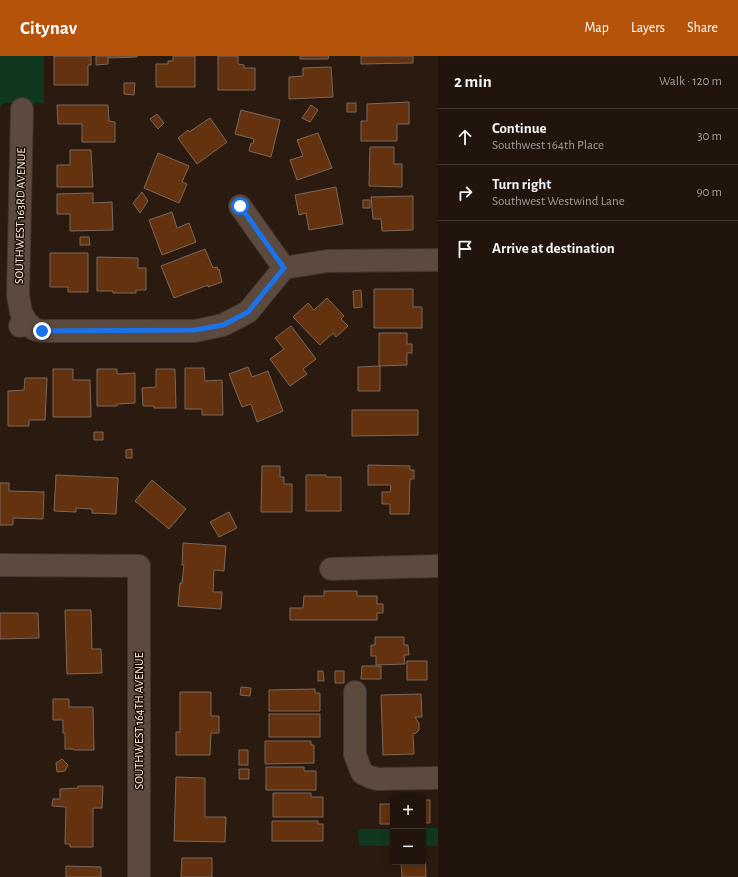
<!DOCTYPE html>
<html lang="en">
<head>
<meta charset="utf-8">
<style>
	:root { --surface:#20140c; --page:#2d211a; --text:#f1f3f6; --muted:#a29e9d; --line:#3d332d; --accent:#b45309 }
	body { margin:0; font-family:"Alegreya Sans",sans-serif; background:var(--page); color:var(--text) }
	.controls { position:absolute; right:12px; bottom:12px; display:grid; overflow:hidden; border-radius:4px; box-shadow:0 2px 10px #0003 }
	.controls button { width:36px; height:36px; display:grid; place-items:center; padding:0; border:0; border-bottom:1px solid var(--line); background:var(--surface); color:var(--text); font:20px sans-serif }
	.stop { position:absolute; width:12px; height:12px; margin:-9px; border:3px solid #1a73e8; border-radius:50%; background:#fff }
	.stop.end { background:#1a73e8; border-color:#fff; box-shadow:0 1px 4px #0008 }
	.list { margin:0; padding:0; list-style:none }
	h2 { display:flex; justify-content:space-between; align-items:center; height:52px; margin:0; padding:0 16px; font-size:17px }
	h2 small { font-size:13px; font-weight:400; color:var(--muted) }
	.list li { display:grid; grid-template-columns:26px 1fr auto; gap:12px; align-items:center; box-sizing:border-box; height:56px; padding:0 16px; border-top:1px solid var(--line) }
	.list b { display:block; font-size:15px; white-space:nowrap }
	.list p { margin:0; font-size:13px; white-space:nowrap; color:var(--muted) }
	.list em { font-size:13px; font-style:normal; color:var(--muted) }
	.icon { flex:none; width:22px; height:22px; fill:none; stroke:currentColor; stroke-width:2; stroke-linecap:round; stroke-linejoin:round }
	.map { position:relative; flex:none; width:438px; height:821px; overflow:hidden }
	header { display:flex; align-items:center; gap:24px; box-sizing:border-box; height:56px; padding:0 20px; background:var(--accent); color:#fff }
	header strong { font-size:19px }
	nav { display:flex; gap:22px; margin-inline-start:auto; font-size:14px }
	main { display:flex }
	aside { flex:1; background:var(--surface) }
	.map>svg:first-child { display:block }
	.green { fill:#10381f }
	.building { fill:#64320e; stroke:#7b685c }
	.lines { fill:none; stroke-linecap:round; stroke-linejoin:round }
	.minor-casing { stroke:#403430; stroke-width:24 }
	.minor { stroke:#5c4a3f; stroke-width:22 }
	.route { stroke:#1a73e8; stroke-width:5 }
	.labels { text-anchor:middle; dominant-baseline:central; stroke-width:3; stroke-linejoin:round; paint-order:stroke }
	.street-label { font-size:12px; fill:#fdf1eb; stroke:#201108 }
</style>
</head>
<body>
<header>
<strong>Citynav</strong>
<nav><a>Map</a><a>Layers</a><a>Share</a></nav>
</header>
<main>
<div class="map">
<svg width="438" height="821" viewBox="0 0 438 821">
	<rect width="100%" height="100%" fill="#2a1a10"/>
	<path class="green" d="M 0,0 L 44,0 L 44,47 L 3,47 L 0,52 Z
		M 423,772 L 438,772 L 438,790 L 423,790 Z
		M 358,773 L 393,773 L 393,790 L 359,790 Z"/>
	<path class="building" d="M 54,0 L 91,0 L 91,9 L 88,9 L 88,29 L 54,29 Z
		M 96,0 L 108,0 L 108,8 L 96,9 Z
		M 109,0 L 137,0 L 137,1 L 109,2 Z
		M 173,0 L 195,0 L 195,31 L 156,31 L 156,8 L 168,8 L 168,5 L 173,5 Z
		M 218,0 L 238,0 L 238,8 L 244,9 L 244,12 L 255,12 L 255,34 L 218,34 Z
		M 300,0 L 329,0 L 328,3 L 300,3 Z
		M 361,0 L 413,0 L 413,7 L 361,8 Z
		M 331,11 L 333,41 L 289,43 L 289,21 L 303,20 L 303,12 Z
		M 124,27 L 135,27 L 134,39 L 124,38 Z
		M 409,46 L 409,68 L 397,68 L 397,85 L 361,85 L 361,65 L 367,65 L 367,48 Z
		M 347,47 L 356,47 L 356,56 L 347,56 Z
		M 57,49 L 108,49 L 109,65 L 115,66 L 115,86 L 82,86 L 82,68 L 58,68 Z
		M 311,49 L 318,54 L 310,66 L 302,62 Z
		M 241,54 L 280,64 L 271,101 L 249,95 L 251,87 L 253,88 L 254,83 L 235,78 Z
		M 157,58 L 164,67 L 158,73 L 150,63 Z
		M 210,62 L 227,86 L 197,108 L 178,82 L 188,74 L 189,76 Z
		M 318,77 L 332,112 L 297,124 L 290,104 L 303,100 L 297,84 Z
		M 370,91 L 394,91 L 394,108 L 402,108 L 402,131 L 369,130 Z
		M 70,94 L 91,94 L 93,131 L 57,131 L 57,109 L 70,109 Z
		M 158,97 L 189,110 L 182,126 L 187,128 L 179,147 L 144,132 Z
		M 336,131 L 343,168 L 309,174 L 306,157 L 299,159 L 295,139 Z
		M 142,136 L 148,145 L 140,157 L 133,147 Z
		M 93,137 L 93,147 L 112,146 L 113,174 L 70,175 L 70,158 L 57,158 L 57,138 Z
		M 413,140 L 413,174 L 382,175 L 381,163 L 373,163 L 371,141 Z
		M 363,144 L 370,144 L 370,152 L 363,152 Z
		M 172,156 L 177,172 L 189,167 L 196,186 L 162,199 L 149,164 Z
		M 80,181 L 89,181 L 90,189 L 80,189 Z
		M 205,193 L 213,212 L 217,211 L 218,214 L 219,213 L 222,226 L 208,231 L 208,229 L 174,242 L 161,210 Z
		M 50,197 L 88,197 L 88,236 L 68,236 L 68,231 L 50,231 Z
		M 97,201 L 138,202 L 138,212 L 146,212 L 146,234 L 136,234 L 136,237 L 113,237 L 113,235 L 97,235 Z
		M 374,233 L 413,233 L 413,251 L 422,251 L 422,272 L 374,272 Z
		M 361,234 L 362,251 L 354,252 L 353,235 Z
		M 327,242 L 344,260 L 341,263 L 348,270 L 336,281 L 333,277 L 320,289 L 293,261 L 308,247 L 314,254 Z
		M 291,270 L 316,303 L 303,313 L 307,318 L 290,330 L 270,303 L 284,293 L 275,282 Z
		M 379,277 L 407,277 L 407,288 L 412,288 L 412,297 L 407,297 L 407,309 L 379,310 Z
		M 380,310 L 380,335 L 358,335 L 358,311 Z
		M 248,311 L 252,321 L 268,315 L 283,355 L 257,366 L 251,348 L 242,351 L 229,318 Z
		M 185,312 L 204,312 L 205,325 L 222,324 L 223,359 L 202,359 L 202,353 L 185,353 Z
		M 53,313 L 73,313 L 73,324 L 90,324 L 91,361 L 53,361 Z
		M 97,313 L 117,313 L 117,318 L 135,317 L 135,347 L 117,348 L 117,350 L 97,350 Z
		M 156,313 L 175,313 L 176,352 L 154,352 L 154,350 L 143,350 L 142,332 L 156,331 Z
		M 25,322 L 47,322 L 45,364 L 29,364 L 29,370 L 8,370 L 8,335 L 24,334 Z
		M 352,354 L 418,354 L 418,379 L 352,380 Z
		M 94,376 L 103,376 L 103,384 L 94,384 Z
		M 132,393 L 132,402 L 126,402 L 126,394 Z
		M 368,409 L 410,410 L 410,414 L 414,414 L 414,423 L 410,423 L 409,458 L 390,458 L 390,448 L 382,448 L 382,436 L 390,436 L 391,429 L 368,429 Z
		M 262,410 L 280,410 L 280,421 L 284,421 L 284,428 L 292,428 L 292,456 L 261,456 Z
		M 56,419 L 118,422 L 116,458 L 92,457 L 92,453 L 76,452 L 76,456 L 54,455 Z
		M 306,419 L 326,419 L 326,421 L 341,421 L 341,455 L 306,455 Z
		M 152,424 L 186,453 L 169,473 L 135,445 Z
		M 0,427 L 9,427 L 9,435 L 44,436 L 43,463 L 13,462 L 13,469 L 0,469 Z
		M 229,456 L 237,472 L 219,481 L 210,466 Z
		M 183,487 L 226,490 L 224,515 L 214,514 L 213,536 L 222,536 L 221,553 L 178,550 L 180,527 L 182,527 L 184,509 L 182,509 Z
		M 324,535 L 357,535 L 357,540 L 377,540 L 377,548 L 383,548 L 383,557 L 377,557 L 377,564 L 290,564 L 290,552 L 303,552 L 304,540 L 324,540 Z
		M 65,554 L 91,554 L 92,593 L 101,593 L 102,617 L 67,618 Z
		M 0,557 L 38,557 L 39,582 L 0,583 Z
		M 375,581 L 404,581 L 404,589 L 408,589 L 409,599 L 404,599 L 405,608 L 376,609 L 376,600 L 371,600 L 371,589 L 375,589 Z
		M 407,605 L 427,605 L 427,624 L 407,624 Z
		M 362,610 L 381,610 L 381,623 L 361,623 Z
		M 318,615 L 323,615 L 324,625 L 318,625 Z
		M 335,615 L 344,615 L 344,627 L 335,627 Z
		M 241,631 L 251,632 L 250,640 L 240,639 Z
		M 315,633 L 315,637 L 320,637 L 320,655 L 269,655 L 269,634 Z
		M 180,636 L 211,636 L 211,660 L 219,660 L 219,677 L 211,677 L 210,699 L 176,699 L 176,676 L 180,676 Z
		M 421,638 L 422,661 L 415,661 L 419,667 L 419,674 L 416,677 L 413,678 L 414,698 L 383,699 L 381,639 Z
		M 53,643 L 69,643 L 69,651 L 93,651 L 94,694 L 74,694 L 73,693 L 65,693 L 65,677 L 63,677 L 63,664 L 53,664 Z
		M 269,658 L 320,658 L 320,681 L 269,681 Z
		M 265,685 L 311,685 L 311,689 L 314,689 L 314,707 L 265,708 Z
		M 239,694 L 248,694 L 248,709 L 239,709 Z
		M 62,703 L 68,709 L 65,715 L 57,716 L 56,707 Z
		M 266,711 L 304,711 L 304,715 L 316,715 L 316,734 L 266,734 Z
		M 239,713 L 249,713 L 249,723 L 239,723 Z
		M 176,721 L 205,722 L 205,761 L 226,761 L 225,786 L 174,785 Z
		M 78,730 L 103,730 L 102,752 L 93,752 L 93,791 L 70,791 L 70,788 L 65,788 L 66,751 L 52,750 L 53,743 L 60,743 L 60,733 L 78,732 Z
		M 273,737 L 311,737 L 311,741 L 323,741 L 323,761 L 273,761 Z
		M 423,744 L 430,744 L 430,767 L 423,767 Z
		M 392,745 L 393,768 L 380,768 L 380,748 L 392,748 Z
		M 272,765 L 318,765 L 318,768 L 323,768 L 323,785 L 272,785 Z
		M 423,791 L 425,791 L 426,821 L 402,821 L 401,806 L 423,806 Z
		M 182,802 L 212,802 L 212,821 L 181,821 Z
		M 66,810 L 101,811 L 101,821 L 66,821 Z"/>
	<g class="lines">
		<g class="minor-casing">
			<path id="minor" d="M 22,53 L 18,239 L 21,256 L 26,265
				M 240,150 L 284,212
				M 20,270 L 26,265 L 34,273 L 42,275 L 195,275 L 223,269 L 248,256 L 284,212 L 327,205 L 438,204
				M 0,509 L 139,510 L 139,821
				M 331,513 L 438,510
				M 355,636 L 355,699 L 362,717 L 370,721 L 378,723 L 438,722"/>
		</g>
		<use href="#minor" class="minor"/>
	</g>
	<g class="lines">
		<path class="route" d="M 42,275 L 195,274 L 223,269 L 248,256 L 284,212 L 240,150"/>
	</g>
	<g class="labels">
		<g class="street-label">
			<text transform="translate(20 160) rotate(-89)">SOUTHWEST 163RD AVENUE</text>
			<text transform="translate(139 665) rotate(-90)">SOUTHWEST 164TH AVENUE</text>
		</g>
	</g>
</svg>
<div class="controls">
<button>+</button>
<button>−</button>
</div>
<div class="stop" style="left:240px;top:150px"></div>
<div class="stop end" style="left:42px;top:275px"></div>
</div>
<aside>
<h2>2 min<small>Walk · 120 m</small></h2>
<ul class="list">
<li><svg class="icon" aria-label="ahead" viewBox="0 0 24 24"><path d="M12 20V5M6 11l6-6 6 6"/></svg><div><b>Continue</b><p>Southwest 164th Place</p></div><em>30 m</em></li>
<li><svg class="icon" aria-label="right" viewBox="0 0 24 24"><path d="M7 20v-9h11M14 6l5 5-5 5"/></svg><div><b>Turn right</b><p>Southwest Westwind Lane</p></div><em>90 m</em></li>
<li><svg class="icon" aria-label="arrive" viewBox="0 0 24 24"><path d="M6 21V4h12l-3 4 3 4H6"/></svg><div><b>Arrive at destination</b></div></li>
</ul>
</aside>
</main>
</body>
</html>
